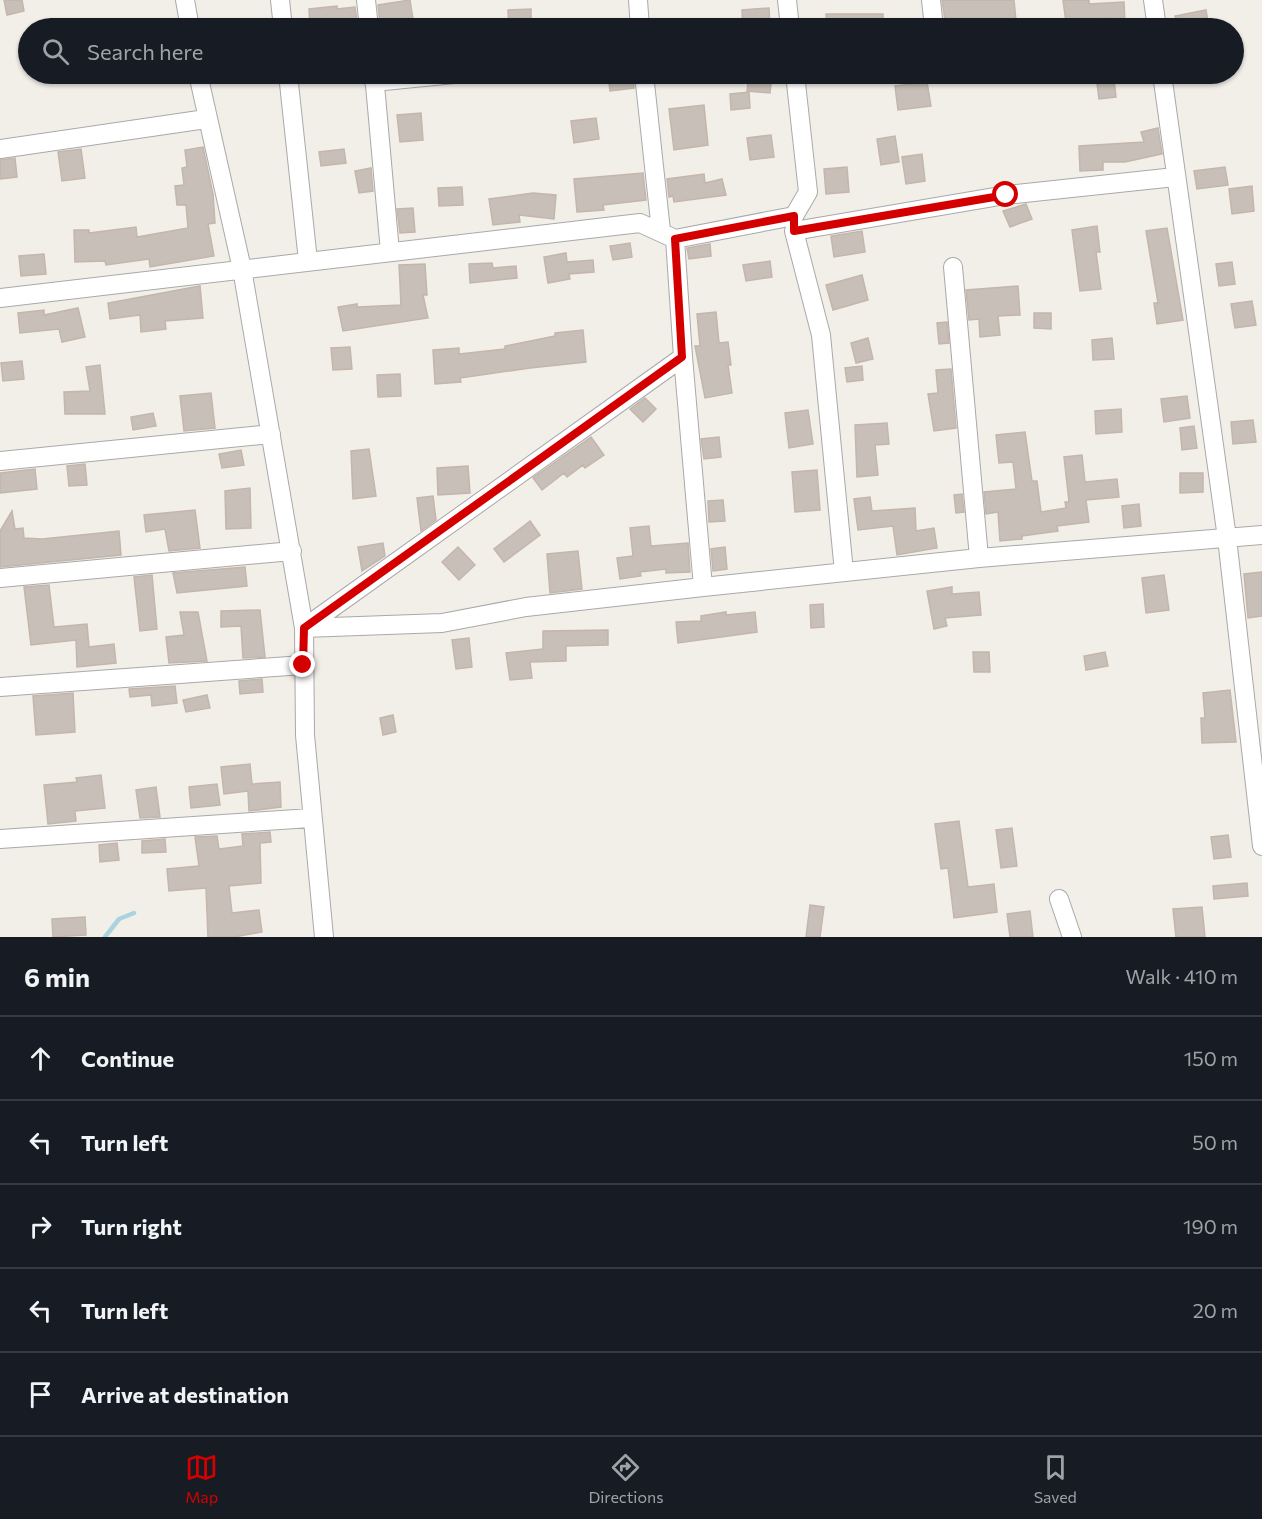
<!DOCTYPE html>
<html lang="en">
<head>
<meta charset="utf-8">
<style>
	:root { --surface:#171b24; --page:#20242c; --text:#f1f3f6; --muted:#9ea1a6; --line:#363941; --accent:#d40000 }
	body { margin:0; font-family:Commissioner,sans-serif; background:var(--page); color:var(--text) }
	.stop { position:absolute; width:18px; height:18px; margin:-14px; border:4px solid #d40000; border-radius:50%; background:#fff }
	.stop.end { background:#d40000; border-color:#fff; box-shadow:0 2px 6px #0008 }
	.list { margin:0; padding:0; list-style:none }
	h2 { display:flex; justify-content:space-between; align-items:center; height:78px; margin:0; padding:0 24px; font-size:26px }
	h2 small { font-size:20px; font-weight:400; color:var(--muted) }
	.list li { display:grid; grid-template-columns:39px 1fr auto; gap:18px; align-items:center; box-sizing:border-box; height:84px; padding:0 24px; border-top:2px solid var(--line) }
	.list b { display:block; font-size:22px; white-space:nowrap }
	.list em { font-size:20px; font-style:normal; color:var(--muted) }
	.icon { flex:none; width:33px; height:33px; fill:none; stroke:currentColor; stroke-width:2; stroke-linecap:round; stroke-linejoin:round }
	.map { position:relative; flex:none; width:1262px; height:937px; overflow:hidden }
	.search { position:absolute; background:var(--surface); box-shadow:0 2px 4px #0004; left:18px; right:18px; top:18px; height:66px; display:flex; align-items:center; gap:15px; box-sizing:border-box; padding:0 21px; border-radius:33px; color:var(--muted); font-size:22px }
	.sheet { height:498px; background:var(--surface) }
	nav { display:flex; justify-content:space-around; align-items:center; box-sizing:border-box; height:84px; border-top:2px solid var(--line); background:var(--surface); font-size:16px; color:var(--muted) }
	nav a { display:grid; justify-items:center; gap:3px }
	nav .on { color:var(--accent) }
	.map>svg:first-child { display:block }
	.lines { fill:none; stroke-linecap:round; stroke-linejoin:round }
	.stream { stroke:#aad3df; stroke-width:4.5 }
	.building { fill:#c7bfb8; stroke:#c4b6ab; stroke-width:1.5 }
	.street-casing { stroke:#a9a9a9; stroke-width:20 }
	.street { stroke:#fff; stroke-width:18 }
	.route { stroke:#d40000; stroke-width:8 }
</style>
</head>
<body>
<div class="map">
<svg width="1262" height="937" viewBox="0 0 1262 937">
	<rect width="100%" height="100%" fill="#f2efe9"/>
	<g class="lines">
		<path class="stream" d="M 105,937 L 119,919 L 134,913"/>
	</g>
	<path class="building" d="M 4,0 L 22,0 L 24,11 L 7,15 Z
		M 410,0 L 413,19 L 380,24 L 378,5 Z
		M 942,0 L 1014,0 L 1016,21 L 965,24 L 965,19 L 945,21 Z
		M 1063,0 L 1089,0 L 1089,4 L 1124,2 L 1125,24 L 1108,25 L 1108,18 L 1066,23 Z
		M 337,6 L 337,9 L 355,7 L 358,28 L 310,28 L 309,9 Z
		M 769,8 L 770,28 L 743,28 L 742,10 Z
		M 531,9 L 531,28 L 509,28 L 508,10 Z
		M 1206,10 L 1209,28 L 1178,28 L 1175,16 Z
		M 826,14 L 883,14 L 883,28 L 827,28 Z
		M 608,74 L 633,74 L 634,88 L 610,91 Z
		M 749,74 L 772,74 L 770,93 L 747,91 Z
		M 1114,80 L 1116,97 L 1099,99 L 1097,83 Z
		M 927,82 L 931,106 L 898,110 L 895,86 Z
		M 749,92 L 750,108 L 731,110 L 730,94 Z
		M 704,105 L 708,145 L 674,150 L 669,109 Z
		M 421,113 L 423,140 L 400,142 L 397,115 Z
		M 596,118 L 599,139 L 574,143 L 571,121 Z
		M 1158,128 L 1162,154 L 1125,162 L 1103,162 L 1103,170 L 1080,171 L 1079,146 L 1144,142 L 1141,132 Z
		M 771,135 L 774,157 L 750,160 L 747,138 Z
		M 895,136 L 899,162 L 881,165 L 877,139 Z
		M 203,147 L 213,194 L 215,223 L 208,224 L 214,256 L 150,267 L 149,259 L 106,265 L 105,261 L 75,262 L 74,230 L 89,230 L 89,233 L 136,227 L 137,237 L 188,228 L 186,205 L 177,205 L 175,186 L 184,185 L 182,168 L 187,167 L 185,150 Z
		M 81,149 L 85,178 L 62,181 L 58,152 Z
		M 344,149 L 346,163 L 321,166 L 319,152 Z
		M 922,154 L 925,181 L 906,184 L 902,157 Z
		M 15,158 L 17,177 L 0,179 L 0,160 Z
		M 847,167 L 849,192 L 826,194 L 824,169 Z
		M 1225,167 L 1228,185 L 1197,189 L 1194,171 Z
		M 371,168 L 373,191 L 359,193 L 355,171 Z
		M 643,173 L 646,200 L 603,205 L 604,210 L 577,212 L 574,179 Z
		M 704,174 L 705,183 L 722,179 L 726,195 L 674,202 L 673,196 L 669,197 L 667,179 Z
		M 1252,186 L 1254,211 L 1232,214 L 1229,189 Z
		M 462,187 L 463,205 L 439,206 L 438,188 Z
		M 533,193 L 556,195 L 554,219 L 519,215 L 520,222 L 493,225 L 489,199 Z
		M 1026,204 L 1032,219 L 1010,227 L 1003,211 Z
		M 413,208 L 415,232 L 400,233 L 397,209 Z
		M 1097,226 L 1100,252 L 1096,252 L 1101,289 L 1080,291 L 1072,230 Z
		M 1167,228 L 1183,320 L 1157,324 L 1154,303 L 1158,303 L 1146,231 Z
		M 862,231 L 865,252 L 834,257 L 831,236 Z
		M 630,243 L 632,257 L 613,260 L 610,246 Z
		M 710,244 L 711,256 L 689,259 L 687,248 Z
		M 566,253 L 567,262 L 593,260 L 594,272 L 569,274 L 570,279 L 548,283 L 544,257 Z
		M 44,254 L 46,274 L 21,276 L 19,256 Z
		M 770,261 L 772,277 L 746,281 L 743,265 Z
		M 1232,262 L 1235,284 L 1219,286 L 1216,264 Z
		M 492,263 L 493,268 L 516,266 L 517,278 L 470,283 L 469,264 Z
		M 425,264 L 427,295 L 423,295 L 428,318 L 343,331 L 338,307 L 357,304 L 357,307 L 401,305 L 399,265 Z
		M 862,275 L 868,300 L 833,310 L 826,285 Z
		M 200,286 L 203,318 L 165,321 L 166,329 L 141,332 L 140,315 L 110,319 L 108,303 Z
		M 1018,286 L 1020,315 L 998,316 L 1000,335 L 980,337 L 979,319 L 969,320 L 966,290 Z
		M 1252,301 L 1256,325 L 1235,328 L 1231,304 Z
		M 78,308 L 85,337 L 62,342 L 59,329 L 20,333 L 18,313 L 44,310 L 44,315 Z
		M 716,312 L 719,343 L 728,342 L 731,365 L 728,365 L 732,393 L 705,398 L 695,346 L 700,346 L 697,314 Z
		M 1034,313 L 1051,313 L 1051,329 L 1034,328 Z
		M 947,322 L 949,343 L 939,344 L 937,323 Z
		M 583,330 L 586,362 L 530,368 L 460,378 L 461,382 L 435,384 L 433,350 L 459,348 L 459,354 L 505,349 L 505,346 L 555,336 L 555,333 Z
		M 868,338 L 873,359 L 856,363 L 851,343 Z
		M 1112,338 L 1114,359 L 1093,360 L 1092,340 Z
		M 350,347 L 352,369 L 333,370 L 331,348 Z
		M 22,361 L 24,379 L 3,381 L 1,363 Z
		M 100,365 L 105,414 L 65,414 L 64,392 L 90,391 L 86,367 Z
		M 862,366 L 863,380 L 847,382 L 845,368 Z
		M 951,369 L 956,428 L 934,431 L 928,394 L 938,393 L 936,370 Z
		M 400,374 L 401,396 L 378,397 L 377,375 Z
		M 211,393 L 215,428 L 184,431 L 180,396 Z
		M 1187,396 L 1190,418 L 1164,422 L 1161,399 Z
		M 645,398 L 656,409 L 643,422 L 630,409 Z
		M 1121,409 L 1122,432 L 1096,434 L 1095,411 Z
		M 808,410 L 813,444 L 789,448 L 785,413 Z
		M 153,413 L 156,426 L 133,430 L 131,417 Z
		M 1253,420 L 1256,442 L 1233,444 L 1231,422 Z
		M 887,423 L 889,444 L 875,445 L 878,475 L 857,477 L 855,425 Z
		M 1194,426 L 1197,448 L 1182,450 L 1180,428 Z
		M 1025,432 L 1032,481 L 1037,481 L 1041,512 L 1066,508 L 1065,502 L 1069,502 L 1064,457 L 1082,455 L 1085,482 L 1117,479 L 1119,497 L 1086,500 L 1089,522 L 1057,526 L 1058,531 L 1022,536 L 1022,539 L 1000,541 L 998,512 L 986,514 L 984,492 L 1016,489 L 1013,462 L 999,463 L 996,435 Z
		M 591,437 L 604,455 L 585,468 L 583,465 L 567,477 L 564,473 L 542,490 L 533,478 Z
		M 719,437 L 721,457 L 704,459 L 701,439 Z
		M 369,449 L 376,496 L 353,499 L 351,451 Z
		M 241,450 L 244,465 L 222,468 L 219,454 Z
		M 85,464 L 87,485 L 69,486 L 67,466 Z
		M 468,466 L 470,493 L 438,495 L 437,468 Z
		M 35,469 L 37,489 L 0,493 L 0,473 Z
		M 817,470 L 820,510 L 795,512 L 792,472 Z
		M 1180,473 L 1203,473 L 1203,492 L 1180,493 Z
		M 250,488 L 251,528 L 226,529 L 225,491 Z
		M 962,494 L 964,512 L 956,513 L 954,495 Z
		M 433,496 L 436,520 L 421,531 L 417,498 Z
		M 870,497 L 872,511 L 915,508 L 916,531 L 934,528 L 937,548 L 897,555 L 893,526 L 858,530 L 854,499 Z
		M 723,500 L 725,521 L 709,522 L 708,501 Z
		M 1139,504 L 1141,526 L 1124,528 L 1122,506 Z
		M 195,510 L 200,548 L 169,551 L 165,529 L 146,532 L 144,515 Z
		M 12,511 L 15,529 L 23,528 L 24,538 L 42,539 L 119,531 L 121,555 L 0,567 L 0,531 Z
		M 530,521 L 540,535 L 504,562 L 494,549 Z
		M 649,526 L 651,546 L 688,543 L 690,572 L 666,573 L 666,569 L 640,572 L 641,576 L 620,579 L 617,558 L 633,556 L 630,528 Z
		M 383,543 L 385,556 L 362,571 L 358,547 Z
		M 458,547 L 475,565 L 459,580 L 442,562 Z
		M 725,547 L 727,569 L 713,571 L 711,549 Z
		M 578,551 L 582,589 L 550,593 L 547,554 Z
		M 245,567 L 247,586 L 177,593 L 173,573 Z
		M 1262,572 L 1262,616 L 1248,618 L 1244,574 Z
		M 152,575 L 157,629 L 140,631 L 134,577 Z
		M 1164,575 L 1169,610 L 1146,613 L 1142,578 Z
		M 49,585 L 54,627 L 87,624 L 89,647 L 114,644 L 116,663 L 77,667 L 76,640 L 31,645 L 24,587 Z
		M 952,587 L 952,594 L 979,592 L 981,615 L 945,618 L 947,626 L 934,629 L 927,591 Z
		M 823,604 L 824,627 L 811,628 L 810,605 Z
		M 260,610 L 265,657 L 243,658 L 241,626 L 221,627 L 221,611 Z
		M 180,612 L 198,612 L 207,661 L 169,663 L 166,637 L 184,635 Z
		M 726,612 L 726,615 L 755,612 L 757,632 L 678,643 L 676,622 L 701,621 L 701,616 Z
		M 608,630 L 608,645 L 566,646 L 566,661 L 530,662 L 532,678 L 510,680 L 506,653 L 543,649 L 543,631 Z
		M 469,638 L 472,667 L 456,669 L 452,640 Z
		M 973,652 L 989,652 L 990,672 L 974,672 Z
		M 1105,652 L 1108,666 L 1086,670 L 1084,656 Z
		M 262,679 L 263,692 L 240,694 L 239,681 Z
		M 175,686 L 177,703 L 152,706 L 151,695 L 130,697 L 129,689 Z
		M 1230,690 L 1236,742 L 1202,743 L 1201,718 L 1205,718 L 1203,693 Z
		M 73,693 L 75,732 L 36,735 L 33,696 Z
		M 207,695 L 210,708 L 186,712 L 183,700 Z
		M 393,715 L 396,732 L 383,735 L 380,718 Z
		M 250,764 L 252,784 L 280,782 L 281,807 L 249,811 L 248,791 L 224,794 L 221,767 Z
		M 101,775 L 105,808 L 75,811 L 76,821 L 48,824 L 44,785 L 77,782 L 76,778 Z
		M 217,784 L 220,805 L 191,808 L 189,787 Z
		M 156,787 L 160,817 L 140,818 L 136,790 Z
		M 959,821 L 968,887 L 994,884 L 997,912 L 954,918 L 948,868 L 941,869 L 935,824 Z
		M 1012,828 L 1017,866 L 1001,868 L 996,830 Z
		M 270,832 L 271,842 L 260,843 L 261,883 L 229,886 L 232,913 L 259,910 L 262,932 L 234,937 L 208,937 L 206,888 L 169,891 L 167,869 L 199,866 L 195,837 L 217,836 L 219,849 L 243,846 L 242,834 Z
		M 1228,835 L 1231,857 L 1214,859 L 1211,837 Z
		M 165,839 L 166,852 L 142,853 L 142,841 Z
		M 117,843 L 119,860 L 100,862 L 99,845 Z
		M 1247,883 L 1248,896 L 1214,899 L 1213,886 Z
		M 810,905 L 824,907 L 820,937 L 806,937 Z
		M 1202,907 L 1205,937 L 1176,937 L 1173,909 Z
		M 1030,911 L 1033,937 L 1010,937 L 1007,914 Z
		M 85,917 L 86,935 L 53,937 L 52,919 Z"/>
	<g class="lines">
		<g class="street-casing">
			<path id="street" d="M 185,0 L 190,28
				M 280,0 L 283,28
				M 366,0 L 369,28
				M 638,0 L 640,28
				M 787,0 L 790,28
				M 931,0 L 934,28
				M 1153,0 L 1157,28
				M 198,74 L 242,269 L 304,628 L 305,735 L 324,937
				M 288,74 L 308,261
				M 374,74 L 390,252
				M 644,74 L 661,231
				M 1162,74 L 1227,538 L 1262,846
				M 374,82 L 454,74
				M 0,149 L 206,119
				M 953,267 L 979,558
				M 0,298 L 640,223 L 675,239
				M 683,357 L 703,587
				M 0,461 L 271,434
				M 844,572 L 821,335 L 794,231 L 1006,195 L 1175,177
				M 0,578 L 292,551
				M 304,628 L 442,623 L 526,607 L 703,587 L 979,558 L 1262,535
				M 304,628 L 683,357 L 675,239 L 794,216 L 808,192 L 795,74
				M 0,687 L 303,665
				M 0,839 L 311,818
				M 1059,899 L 1072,937"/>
		</g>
		<use href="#street" class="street"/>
	</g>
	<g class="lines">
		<path class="route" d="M 303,665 L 304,628 L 682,357 L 675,239 L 794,216 L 794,231 L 1006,195"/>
	</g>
</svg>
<div class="stop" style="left:1006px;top:195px"></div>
<div class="stop end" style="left:303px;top:665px"></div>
<div class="search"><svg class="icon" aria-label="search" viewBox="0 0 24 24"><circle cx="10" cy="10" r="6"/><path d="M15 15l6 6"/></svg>Search here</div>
</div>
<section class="sheet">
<h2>6 min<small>Walk · 410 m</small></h2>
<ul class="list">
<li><svg class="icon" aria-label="ahead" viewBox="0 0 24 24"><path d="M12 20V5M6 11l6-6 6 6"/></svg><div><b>Continue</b></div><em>150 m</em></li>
<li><svg class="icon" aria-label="left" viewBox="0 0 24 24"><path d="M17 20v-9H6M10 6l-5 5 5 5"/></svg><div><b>Turn left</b></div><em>50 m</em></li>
<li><svg class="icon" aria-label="right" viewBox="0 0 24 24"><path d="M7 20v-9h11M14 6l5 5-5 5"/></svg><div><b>Turn right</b></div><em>190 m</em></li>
<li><svg class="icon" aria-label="left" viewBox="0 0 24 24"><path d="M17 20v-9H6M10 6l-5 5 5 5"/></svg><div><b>Turn left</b></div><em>20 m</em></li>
<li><svg class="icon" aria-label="arrive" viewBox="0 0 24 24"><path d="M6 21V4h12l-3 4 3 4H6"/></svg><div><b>Arrive at destination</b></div></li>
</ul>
</section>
<nav>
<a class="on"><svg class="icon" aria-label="map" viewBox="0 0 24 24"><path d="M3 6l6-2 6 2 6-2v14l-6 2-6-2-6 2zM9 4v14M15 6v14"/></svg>Map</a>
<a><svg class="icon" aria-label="directions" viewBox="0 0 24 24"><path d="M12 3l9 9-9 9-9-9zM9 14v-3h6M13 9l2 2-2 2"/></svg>Directions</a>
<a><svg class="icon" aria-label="saved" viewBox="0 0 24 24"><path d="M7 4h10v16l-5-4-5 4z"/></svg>Saved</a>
</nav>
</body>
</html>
